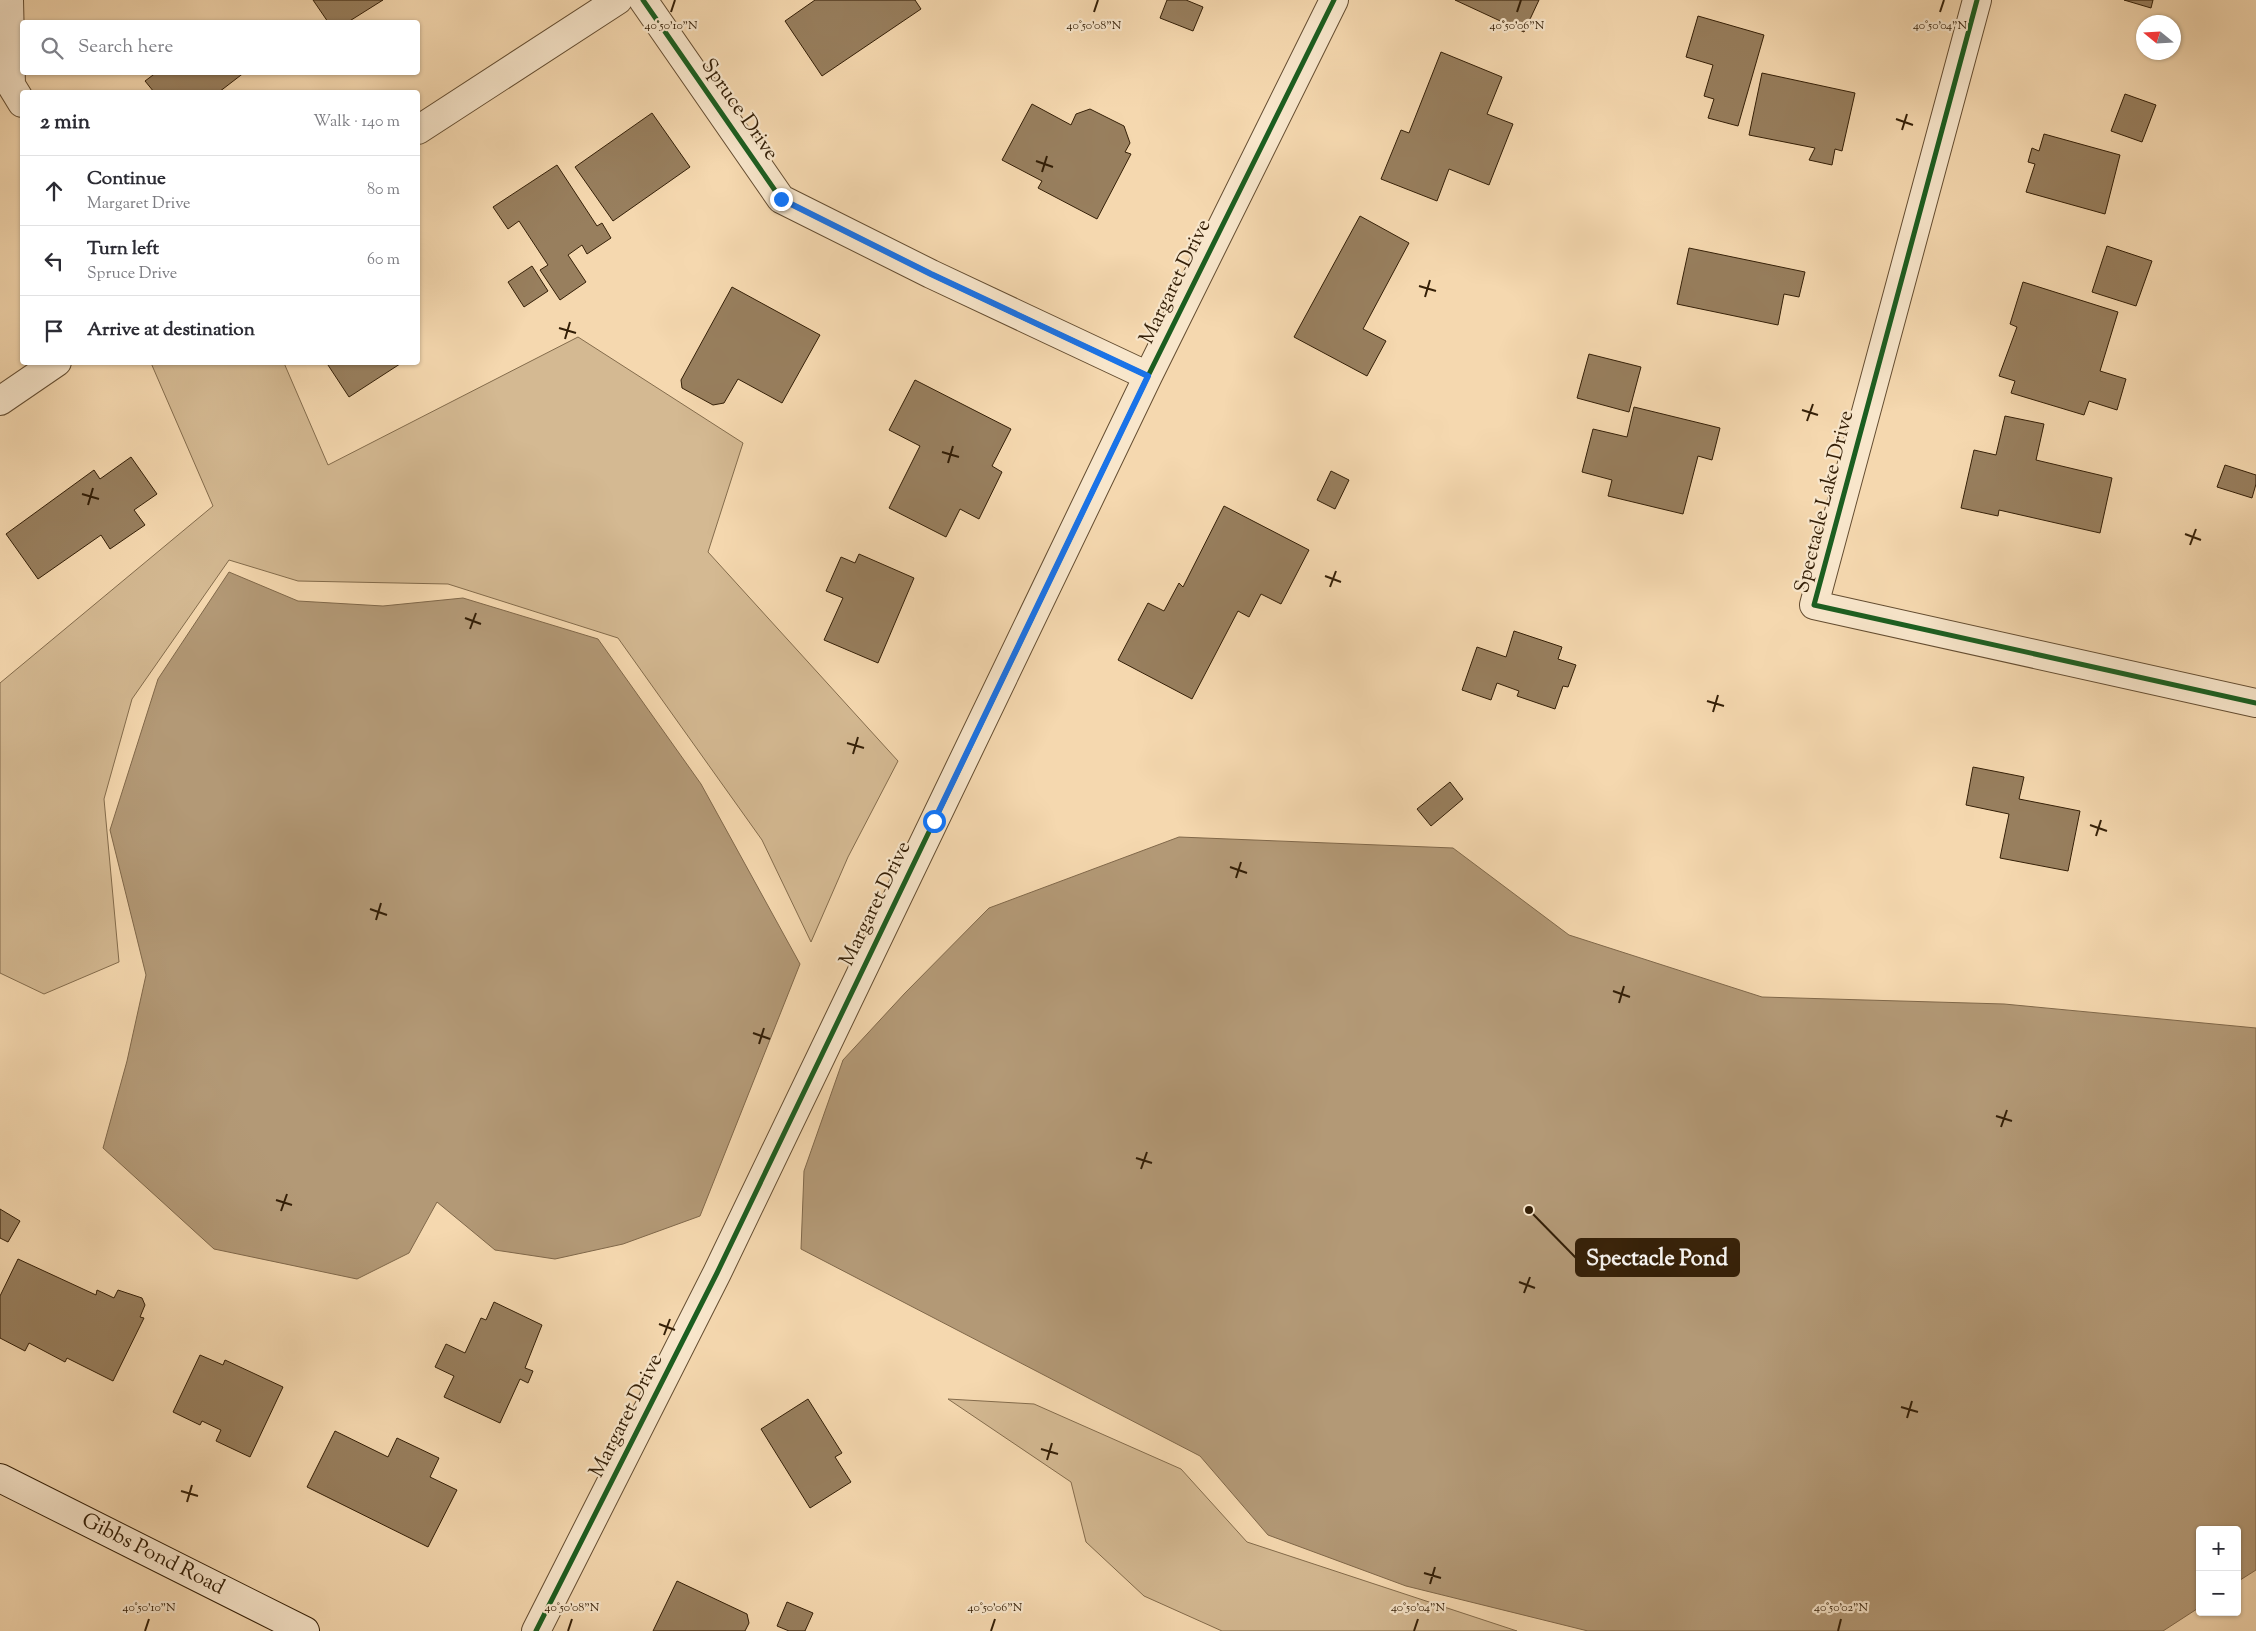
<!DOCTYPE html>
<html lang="en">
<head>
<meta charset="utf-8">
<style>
	:root { --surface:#fff; --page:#f7f7f7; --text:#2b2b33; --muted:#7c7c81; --line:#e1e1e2 }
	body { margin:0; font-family:"Sorts Mill Goudy",serif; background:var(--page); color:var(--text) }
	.controls { position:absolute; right:15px; bottom:15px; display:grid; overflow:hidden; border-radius:5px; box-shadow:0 1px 4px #0004 }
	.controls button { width:45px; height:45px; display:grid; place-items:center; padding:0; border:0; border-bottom:1px solid var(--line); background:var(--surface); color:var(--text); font:25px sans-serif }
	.compass { position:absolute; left:2136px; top:15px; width:45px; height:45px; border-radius:50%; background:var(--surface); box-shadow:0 1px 4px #0004; rotate:288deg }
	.stop { position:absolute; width:15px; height:15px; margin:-11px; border:4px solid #1a73e8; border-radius:50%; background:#fff }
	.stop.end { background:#1a73e8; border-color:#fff; box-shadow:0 1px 5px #0008 }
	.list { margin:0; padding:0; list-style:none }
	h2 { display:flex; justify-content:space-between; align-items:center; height:65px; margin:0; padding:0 20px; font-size:21px }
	h2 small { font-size:16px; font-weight:400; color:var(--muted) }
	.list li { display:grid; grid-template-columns:32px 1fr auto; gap:15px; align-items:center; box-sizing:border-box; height:70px; padding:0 20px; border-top:1px solid var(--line) }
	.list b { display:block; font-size:19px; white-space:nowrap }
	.list p { margin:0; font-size:16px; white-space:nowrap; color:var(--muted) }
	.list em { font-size:16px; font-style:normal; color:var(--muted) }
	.icon { flex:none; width:28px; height:28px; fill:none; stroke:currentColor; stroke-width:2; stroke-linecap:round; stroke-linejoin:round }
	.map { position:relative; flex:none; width:2256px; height:1631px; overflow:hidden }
	.search { position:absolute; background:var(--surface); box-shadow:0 1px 4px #0004; left:20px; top:20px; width:400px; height:55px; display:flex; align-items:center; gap:12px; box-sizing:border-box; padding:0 18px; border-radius:5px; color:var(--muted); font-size:19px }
	.panel { position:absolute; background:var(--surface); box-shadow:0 1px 4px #0004; left:20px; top:90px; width:400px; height:275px; border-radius:5px }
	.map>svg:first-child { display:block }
	.green { fill:#d4b992; stroke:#846c4c }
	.water { fill:#b39976; stroke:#80684a }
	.building { fill:#987f5e; stroke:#341f07 }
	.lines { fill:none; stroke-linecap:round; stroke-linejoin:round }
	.street-casing { stroke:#644d31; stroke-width:30 }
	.secondary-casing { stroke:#341f07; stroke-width:30 }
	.street { stroke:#f8e6cb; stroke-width:28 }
	.secondary { stroke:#f8e6cb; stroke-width:28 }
	.cycleway-casing { stroke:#f8e6cb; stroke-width:8 }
	.cycleway { stroke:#1b5e20; stroke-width:5 }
	.route { stroke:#1a73e8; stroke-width:6 }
	.ticks { fill:none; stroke:#341f07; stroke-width:2 }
	.labels { text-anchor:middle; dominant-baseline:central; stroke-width:4.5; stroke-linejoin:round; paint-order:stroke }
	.street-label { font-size:21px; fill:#341f07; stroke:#f8e6cb }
	.ticks-label { font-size:12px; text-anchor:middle; fill:#341f07; stroke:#f8e6cb; stroke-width:4.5; stroke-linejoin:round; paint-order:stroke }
	.leader { fill:none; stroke:#341f07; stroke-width:2 }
	.callout-dot { fill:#341f07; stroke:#f8e6cb; stroke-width:2 }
	.callout { fill:#341f07; stroke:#341f07; stroke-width:2 }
	.callout-label { font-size:22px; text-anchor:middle; font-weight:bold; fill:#fff }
</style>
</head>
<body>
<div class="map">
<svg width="2256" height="1631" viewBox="0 0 2256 1631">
	<rect width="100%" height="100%" fill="#f5d8af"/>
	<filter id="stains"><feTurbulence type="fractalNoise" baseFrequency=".004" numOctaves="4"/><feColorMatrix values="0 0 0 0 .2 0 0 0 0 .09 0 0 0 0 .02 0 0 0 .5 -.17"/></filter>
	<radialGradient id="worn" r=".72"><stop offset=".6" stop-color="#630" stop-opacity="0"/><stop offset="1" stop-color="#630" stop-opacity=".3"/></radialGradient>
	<path class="green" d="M 578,337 L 743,443 L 708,552 L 898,761 L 848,857 L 811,942 L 762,840 L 618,638 L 448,584 L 298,581 L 229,560 L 132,699 L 104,799 L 119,962 L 44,994 L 0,973 L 0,683 L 213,506 L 151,363 L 284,363 L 328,465 Z
		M 948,1399 L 1034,1404 L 1181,1469 L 1247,1542 L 1517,1631 L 1222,1631 L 1144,1596 L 1086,1542 L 1071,1482 Z"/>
	<path class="water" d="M 229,572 L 298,601 L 383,606 L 463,598 L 598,639 L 701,784 L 800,964 L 700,1216 L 623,1244 L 555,1259 L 495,1250 L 437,1202 L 409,1253 L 357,1279 L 214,1249 L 103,1148 L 127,1061 L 146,975 L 110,830 L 158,679 Z
		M 1179,837 L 1453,848 L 1569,935 L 1762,997 L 2004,1004 L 2256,1028 L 2256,1570 L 2237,1582 L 2237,1530 L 2200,1530 L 2200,1607 L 2163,1631 L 1588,1631 L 1406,1586 L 1268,1535 L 1200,1456 L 801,1249 L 804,1171 L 843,1060 L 905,993 L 989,908 Z"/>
	<path class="building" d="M 313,0 L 383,0 L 348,22 L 328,22 Z
		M 815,0 L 915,0 L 921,9 L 822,76 L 785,21 Z
		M 1167,0 L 1186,0 L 1203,7 L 1193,31 L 1160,18 Z
		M 1455,0 L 1539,0 L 1524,32 Z
		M 2124,0 L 2153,0 L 2151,8 Z
		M 1698,16 L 1764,35 L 1738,126 L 1708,118 L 1714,99 L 1704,96 L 1713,65 L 1686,57 Z
		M 1441,52 L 1502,77 L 1487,114 L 1513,124 L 1489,185 L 1449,169 L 1437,201 L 1381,179 L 1401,130 L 1409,133 Z
		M 157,72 L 245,72 L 219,92 L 154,92 L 145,81 Z
		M 1762,73 L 1855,93 L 1842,151 L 1835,149 L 1832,165 L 1809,160 L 1815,148 L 1749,135 Z
		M 2125,94 L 2156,105 L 2142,142 L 2111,131 Z
		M 1032,104 L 1071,125 L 1076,114 L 1090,109 L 1124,126 L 1130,143 L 1125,152 L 1131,154 L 1097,219 L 1038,188 L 1042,181 L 1002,160 Z
		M 652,113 L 690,167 L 613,221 L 575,167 Z
		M 2044,134 L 2120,155 L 2105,214 L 2026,192 L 2035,164 L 2028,162 L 2032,148 L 2039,151 Z
		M 557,165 L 597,226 L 602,223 L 611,238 L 587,254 L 582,245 L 568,255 L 586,282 L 560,300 L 540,270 L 548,265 L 519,221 L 508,229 L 493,207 Z
		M 1360,216 L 1409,243 L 1363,329 L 1386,341 L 1367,376 L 1294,337 Z
		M 2107,246 L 2152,261 L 2136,306 L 2092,292 Z
		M 1689,248 L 1805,272 L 1799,297 L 1784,294 L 1778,325 L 1677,304 Z
		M 532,266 L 548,291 L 524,307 L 508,282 Z
		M 2023,282 L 2118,312 L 2100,371 L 2126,379 L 2117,410 L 2089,401 L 2084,415 L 2011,393 L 2015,381 L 1999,376 L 2017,327 L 2010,324 Z
		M 732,287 L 820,335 L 782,403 L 738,379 L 724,403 L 713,405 L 682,388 L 681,380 Z
		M 1589,354 L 1641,367 L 1629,412 L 1577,398 Z
		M 326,362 L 403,362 L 349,397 Z
		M 915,380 L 1011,429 L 992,466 L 1002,472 L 979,519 L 960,509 L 946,537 L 889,508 L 920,446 L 889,430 Z
		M 1634,407 L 1720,428 L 1712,460 L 1698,456 L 1683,514 L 1608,496 L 1612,480 L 1582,472 L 1593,429 L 1627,437 Z
		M 2005,416 L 2044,424 L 2036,460 L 2112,478 L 2100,533 L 1999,510 L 1998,516 L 1961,508 L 1974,450 L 1996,455 Z
		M 131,457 L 157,494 L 134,510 L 145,525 L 110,549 L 101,535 L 38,579 L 6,534 L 94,470 L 100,479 Z
		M 2225,465 L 2256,475 L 2256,484 L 2252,498 L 2217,487 Z
		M 1331,471 L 1349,480 L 1335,509 L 1317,500 Z
		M 1224,506 L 1309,550 L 1281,604 L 1261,594 L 1249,617 L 1238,611 L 1192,699 L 1118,660 L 1148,603 L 1164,611 L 1179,583 L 1183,587 Z
		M 859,554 L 914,578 L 878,663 L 824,640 L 843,598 L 826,591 L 841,557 L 855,563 Z
		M 1514,631 L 1562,647 L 1558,659 L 1576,665 L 1568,687 L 1563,686 L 1555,709 L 1517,696 L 1519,691 L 1497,683 L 1491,700 L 1462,690 L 1477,647 L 1506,657 Z
		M 1973,767 L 2024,777 L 2019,799 L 2080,811 L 2068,871 L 2000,858 L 2009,814 L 1966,805 Z
		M 1450,782 L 1463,799 L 1431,826 L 1417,809 Z
		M 0,1209 L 20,1221 L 8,1242 L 0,1238 Z
		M 18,1259 L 96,1295 L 97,1290 L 114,1298 L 118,1290 L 142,1298 L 145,1305 L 140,1317 L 144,1318 L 113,1381 L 67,1358 L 65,1362 L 29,1343 L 25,1351 L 0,1338 L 0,1296 Z
		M 494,1302 L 542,1325 L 525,1368 L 533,1371 L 528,1383 L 520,1379 L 500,1423 L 444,1397 L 454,1376 L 435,1367 L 446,1344 L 465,1353 L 481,1318 L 486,1320 Z
		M 200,1355 L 223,1365 L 225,1360 L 283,1387 L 250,1457 L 216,1441 L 221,1430 L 202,1421 L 200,1425 L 173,1412 Z
		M 808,1399 L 842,1453 L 835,1457 L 851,1482 L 810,1508 L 761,1429 Z
		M 335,1431 L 388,1457 L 397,1438 L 439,1458 L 430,1477 L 457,1490 L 428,1547 L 307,1487 Z
		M 677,1581 L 747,1614 L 749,1623 L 745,1631 L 653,1631 Z
		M 787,1602 L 813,1613 L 805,1631 L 789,1631 L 777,1626 Z"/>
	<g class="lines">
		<g class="street-casing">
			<path id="street" d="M 9,0 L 11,85 L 22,103
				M 643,0 L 781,199 L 931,274 L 1148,376
				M 1977,0 L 1814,605 L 2256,703
				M 418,130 L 618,0
				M 0,401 L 57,362
				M 536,1631 L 717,1273 L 1148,376 L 1334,0"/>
		</g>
		<g class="secondary-casing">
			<g id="secondary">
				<path id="s1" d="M 0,1478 L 305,1631"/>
			</g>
		</g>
		<use href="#street" class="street"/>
		<use href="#secondary" class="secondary"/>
		<g class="cycleway-casing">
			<path id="cycleway" d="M 643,0 L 781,199 L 931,274 L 1148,376
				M 1977,0 L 1814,605 L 2256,703
				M 536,1631 L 717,1273 L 1148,376 L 1334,0"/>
		</g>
		<use href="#cycleway" class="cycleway"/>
	</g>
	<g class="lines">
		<path class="route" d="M 781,199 L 931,274 L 1148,376 L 934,821"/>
	</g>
	<path class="ticks" d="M 671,12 L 675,0M 1094,12 L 1098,0M 1517,12 L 1521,0M 1940,12 L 1944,0M 1896,119 L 1913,125M 1902,130 L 1907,114M 1036,161 L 1053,167M 1042,172 L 1047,156M 1419,286 L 1436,291M 1425,297 L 1430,280M 559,328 L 576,333M 565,339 L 570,322M 1802,410 L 1818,415M 1807,421 L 1813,404M 942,452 L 959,457M 948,463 L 953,446M 82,494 L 99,499M 88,505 L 93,488M 2185,534 L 2201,540M 2190,545 L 2196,529M 1325,576 L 1341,582M 1330,587 L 1336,571M 465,618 L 481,624M 470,629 L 476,613M 1707,701 L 1724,706M 1713,712 L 1718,695M 847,743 L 864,748M 853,754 L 858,737M 2090,825 L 2107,831M 2096,836 L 2101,820M 1230,867 L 1247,873M 1236,878 L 1241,862M 370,909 L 387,915M 376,920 L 381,903M 1613,991 L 1630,997M 1619,1003 L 1624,986M 753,1033 L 770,1039M 759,1044 L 764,1028M 1996,1116 L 2012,1121M 2001,1127 L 2007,1110M 1136,1158 L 1152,1163M 1141,1169 L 1147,1152M 276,1200 L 292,1205M 281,1211 L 287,1194M 1519,1282 L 1535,1288M 1524,1293 L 1530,1277M 659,1324 L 675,1330M 664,1335 L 670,1319M 1901,1407 L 1918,1412M 1907,1418 L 1912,1401M 1041,1449 L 1058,1454M 1047,1460 L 1052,1443M 181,1491 L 198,1496M 187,1502 L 192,1485M 1424,1573 L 1441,1578M 1430,1584 L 1435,1567M 145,1631 L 149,1619M 568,1631 L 572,1619M 991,1631 L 995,1619M 1414,1631 L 1418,1619M 1838,1631 L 1841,1619"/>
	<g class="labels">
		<g class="street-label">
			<text transform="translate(739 110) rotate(55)">Spruce Drive</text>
			<text transform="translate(1176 282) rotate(-64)">Margaret Drive</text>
			<text transform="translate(1825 502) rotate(-76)">Spectacle Lake Drive</text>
			<text transform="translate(876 904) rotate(-64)">Margaret Drive</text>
			<text transform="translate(627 1416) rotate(-63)">Margaret Drive</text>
			<text stroke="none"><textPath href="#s1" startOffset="171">Gibbs Pond Road</textPath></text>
		</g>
	</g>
	<g class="ticks-label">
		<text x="671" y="29">40°50'10"N</text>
		<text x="1094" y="29">40°50'08"N</text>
		<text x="1517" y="29">40°50'06"N</text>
		<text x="1940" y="29">40°50'04"N</text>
		<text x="149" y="1611">40°50'10"N</text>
		<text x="572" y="1611">40°50'08"N</text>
		<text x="995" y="1611">40°50'06"N</text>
		<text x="1418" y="1611">40°50'04"N</text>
		<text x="1841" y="1611">40°50'02"N</text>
	</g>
	<path class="leader" d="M1529 1210L1576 1258"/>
	<circle class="callout-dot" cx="1529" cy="1210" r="5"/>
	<rect class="callout" x="1576" y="1239" width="163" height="37" rx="5"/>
	<g class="callout-label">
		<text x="1657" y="1265">Spectacle Pond</text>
	</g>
	<rect width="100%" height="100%" filter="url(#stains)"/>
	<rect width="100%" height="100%" fill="url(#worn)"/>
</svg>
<div class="controls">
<button>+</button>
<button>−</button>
</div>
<svg class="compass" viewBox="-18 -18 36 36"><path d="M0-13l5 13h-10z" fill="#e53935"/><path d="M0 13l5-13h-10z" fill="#7c7c81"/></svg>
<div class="stop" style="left:934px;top:821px"></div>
<div class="stop end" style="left:781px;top:199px"></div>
<div class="search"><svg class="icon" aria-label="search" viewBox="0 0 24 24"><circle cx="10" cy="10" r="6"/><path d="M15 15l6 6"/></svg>Search here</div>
<section class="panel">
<h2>2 min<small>Walk · 140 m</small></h2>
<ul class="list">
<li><svg class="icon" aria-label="ahead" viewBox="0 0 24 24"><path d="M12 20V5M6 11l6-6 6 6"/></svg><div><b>Continue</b><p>Margaret Drive</p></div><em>80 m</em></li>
<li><svg class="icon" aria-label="left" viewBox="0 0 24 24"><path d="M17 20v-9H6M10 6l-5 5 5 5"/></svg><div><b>Turn left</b><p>Spruce Drive</p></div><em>60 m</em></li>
<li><svg class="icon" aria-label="arrive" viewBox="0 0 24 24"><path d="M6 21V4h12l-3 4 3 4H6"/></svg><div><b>Arrive at destination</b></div></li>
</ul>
</section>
</div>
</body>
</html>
